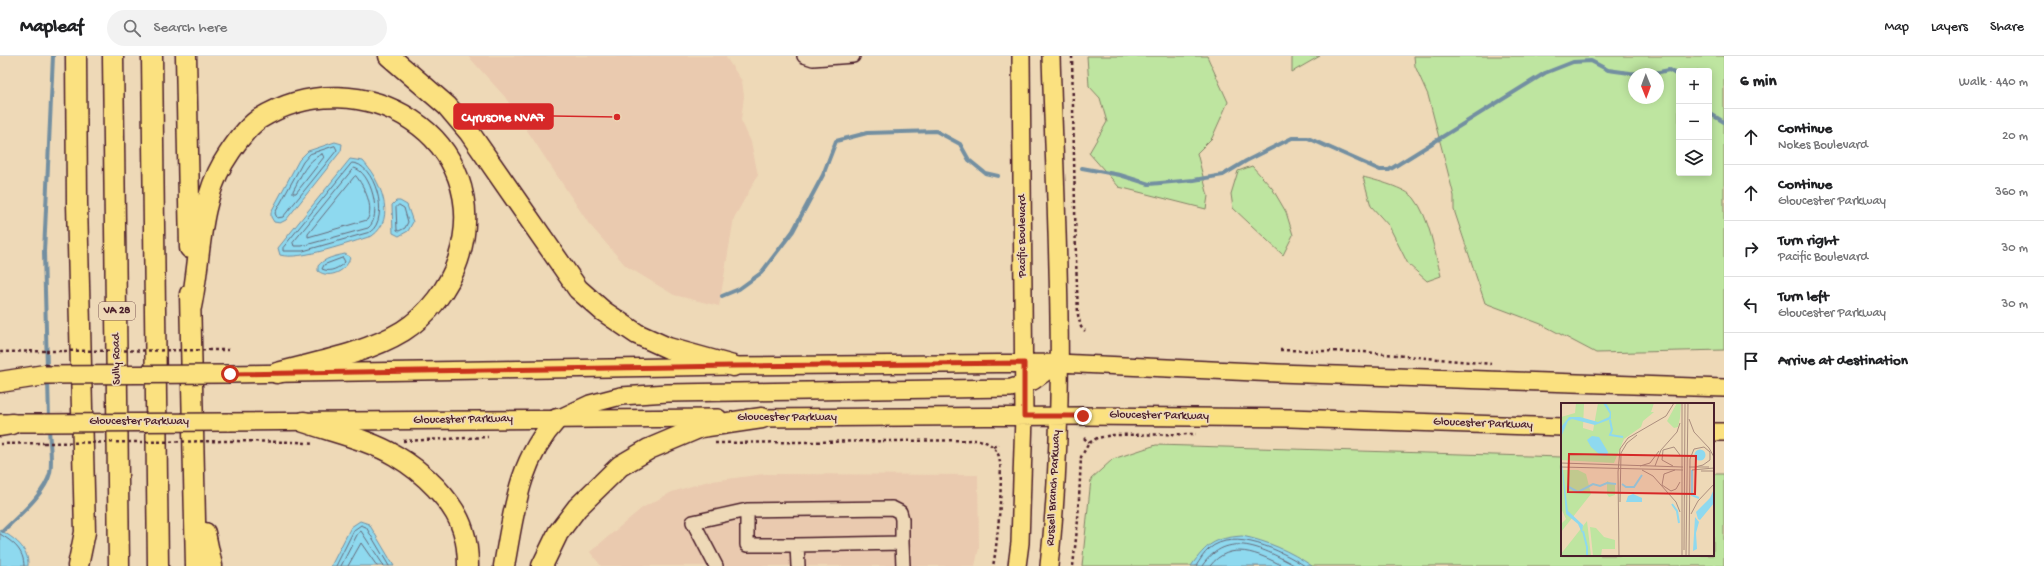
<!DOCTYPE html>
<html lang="en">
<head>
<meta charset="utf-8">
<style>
	:root { --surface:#fff; --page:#f2f2f2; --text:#202124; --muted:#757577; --line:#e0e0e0 }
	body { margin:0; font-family:"Gochi Hand",sans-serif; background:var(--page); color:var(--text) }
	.controls { position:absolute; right:12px; top:12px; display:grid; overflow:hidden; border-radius:4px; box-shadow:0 2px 10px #0003 }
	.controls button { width:36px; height:36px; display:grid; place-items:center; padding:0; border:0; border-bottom:1px solid var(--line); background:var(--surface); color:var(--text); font:20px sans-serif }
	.compass { position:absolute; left:1628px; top:12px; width:36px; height:36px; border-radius:50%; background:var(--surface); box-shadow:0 2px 10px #0003; rotate:179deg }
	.stop { position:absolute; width:12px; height:12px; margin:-9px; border:3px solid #c8321e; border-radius:50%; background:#fff }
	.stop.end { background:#c8321e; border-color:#fff; box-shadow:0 1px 4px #0008 }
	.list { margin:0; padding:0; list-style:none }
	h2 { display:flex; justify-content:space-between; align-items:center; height:52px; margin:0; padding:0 16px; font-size:17px }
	h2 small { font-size:13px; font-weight:400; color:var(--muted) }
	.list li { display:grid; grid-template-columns:26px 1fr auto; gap:12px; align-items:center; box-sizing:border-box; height:56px; padding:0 16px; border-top:1px solid var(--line) }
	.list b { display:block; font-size:15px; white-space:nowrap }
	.list p { margin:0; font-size:13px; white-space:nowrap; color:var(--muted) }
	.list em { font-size:13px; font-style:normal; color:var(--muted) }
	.icon { flex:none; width:22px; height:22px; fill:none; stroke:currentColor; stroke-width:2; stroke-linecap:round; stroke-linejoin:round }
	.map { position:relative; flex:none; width:1724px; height:510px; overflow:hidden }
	header { display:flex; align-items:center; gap:24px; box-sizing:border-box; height:56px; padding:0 20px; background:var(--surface); border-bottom:1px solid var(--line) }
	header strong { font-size:19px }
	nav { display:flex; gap:22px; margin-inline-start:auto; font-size:14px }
	.search { width:280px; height:36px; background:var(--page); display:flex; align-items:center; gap:10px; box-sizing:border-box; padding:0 14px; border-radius:22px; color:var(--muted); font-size:15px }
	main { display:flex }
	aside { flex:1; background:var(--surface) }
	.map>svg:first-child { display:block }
	.built { fill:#eacaaf }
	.green { fill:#bee5a0; stroke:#848266; fill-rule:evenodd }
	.water { fill:#8ed9ef; stroke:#738fa1 }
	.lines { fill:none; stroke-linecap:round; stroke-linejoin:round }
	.shore { stroke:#656979; stroke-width:1 }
	.stream { stroke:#738fa1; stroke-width:4 }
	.minor-casing { stroke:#4a1f2b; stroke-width:16 }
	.major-casing { stroke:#4a1f2b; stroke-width:20 }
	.highway-casing { stroke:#4a1f2b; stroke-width:23 }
	.path { stroke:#4a1f2b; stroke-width:2.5; stroke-dasharray:3 3; stroke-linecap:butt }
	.minor { stroke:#eed9b7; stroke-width:13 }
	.major { stroke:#fbe180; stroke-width:17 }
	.highway { stroke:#fbe180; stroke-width:20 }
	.major-bridge-casing { stroke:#4a1f2b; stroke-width:20; stroke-linecap:butt }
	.path-bridge { stroke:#4a1f2b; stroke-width:2.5; stroke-dasharray:3 3; stroke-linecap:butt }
	.major-bridge { stroke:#fbe180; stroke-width:17 }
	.route { stroke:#c8321e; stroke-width:5 }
	.labels { text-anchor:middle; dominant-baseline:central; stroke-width:3.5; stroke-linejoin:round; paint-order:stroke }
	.shield { fill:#eed9b7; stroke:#7b5755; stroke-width:1 }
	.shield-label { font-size:11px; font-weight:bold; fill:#4a1f2b }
	.street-label { font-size:12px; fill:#4a1f2b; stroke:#eed9b7 }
	.inset-river { fill:none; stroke:#8ed9ef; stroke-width:2 }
	.inset-road { fill:none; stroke:#ac8f7f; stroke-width:1 }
	.view { fill:#d62828; fill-opacity:0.15; stroke:#d62828; stroke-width:2 }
	.inset-edge { fill:none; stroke:#4a1f2b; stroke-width:2 }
	.leader { fill:none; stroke:#d62828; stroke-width:1.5 }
	.callout-dot { fill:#d62828; stroke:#eed9b7; stroke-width:1.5 }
	.callout { fill:#d62828; stroke:#d62828; stroke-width:1.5 }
	.callout-label { font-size:13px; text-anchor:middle; font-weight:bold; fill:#fff }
</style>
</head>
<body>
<header>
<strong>Mapleaf</strong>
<div class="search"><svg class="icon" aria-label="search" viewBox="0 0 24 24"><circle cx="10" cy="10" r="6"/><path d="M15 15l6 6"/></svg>Search here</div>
<nav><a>Map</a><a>Layers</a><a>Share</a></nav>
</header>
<main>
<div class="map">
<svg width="1724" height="510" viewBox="0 0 1724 510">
	<rect width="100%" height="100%" fill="#eed9b7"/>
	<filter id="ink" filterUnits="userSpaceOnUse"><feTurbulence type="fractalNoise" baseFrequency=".025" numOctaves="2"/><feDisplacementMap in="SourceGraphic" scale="8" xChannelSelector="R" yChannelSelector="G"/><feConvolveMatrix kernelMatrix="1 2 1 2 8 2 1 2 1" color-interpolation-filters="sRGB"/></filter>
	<g filter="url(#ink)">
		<path class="built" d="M 468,0 L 725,0 L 742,25 L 744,40 L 741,64 L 751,86 L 758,119 L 734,162 L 719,250 L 674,239 L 626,210 L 589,168 L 505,41 Z
			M 764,418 L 978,419 L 979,492 L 975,510 L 601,510 L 590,496 L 642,452 L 672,436 L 705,426 Z"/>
		<path class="green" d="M 1087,0 L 1207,0 L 1228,46 L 1212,82 L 1197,97 L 1208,140 L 1206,153 L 1119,131 L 1089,97 L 1107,66 L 1100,42 L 1089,30 Z
			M 1292,0 L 1320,0 L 1292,16 Z
			M 1414,0 L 1724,0 L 1724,294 L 1596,297 L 1541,268 L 1485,247 L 1454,154 L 1454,140 L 1428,39 L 1415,10 ZM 1679,15 L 1709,15 L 1709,117 L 1679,117 ZM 1634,18 L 1658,18 L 1658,42 L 1634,42 Z
			M 1252,110 L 1272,132 L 1286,156 L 1293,179 L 1283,199 L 1233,152 L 1231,138 L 1238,115 Z
			M 1363,121 C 1375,124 1406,132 1414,142 C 1430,162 1434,195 1441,220 L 1427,225 L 1408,208 L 1389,170 L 1371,150 Z
			M 1156,389 L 1562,401 L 1562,499 L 1713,499 L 1713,418 L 1724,418 L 1724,510 L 1082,510 L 1091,423 L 1113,403 Z"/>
		<path class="water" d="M 335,86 L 342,88 L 341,95 L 286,164 L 280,167 L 274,166 L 271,161 L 271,156 L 299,104 L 308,95 Z
			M 350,103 L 363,105 C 379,123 398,162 372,180 C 351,186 300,205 280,199 L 278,192 Z
			M 396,145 L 400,145 L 407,149 L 413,166 L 408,175 L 399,180 L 393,177 L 392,149 Z
			M 345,198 L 350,201 C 348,214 330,224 318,215 L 318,210 C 324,202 336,200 345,198 Z
			M 360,465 L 369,468 L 394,510 L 331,510 L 351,471 Z
			M 0,474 C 14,482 29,492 28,510 L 0,510 Z
			M 1242,480 C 1267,485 1290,495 1312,510 L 1191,510 C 1207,488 1214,482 1242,480 Z"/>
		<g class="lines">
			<path class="shore" d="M 335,90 L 337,94 L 283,161 L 277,162 L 275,157 L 303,106 L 310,98 Z
				M 322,98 L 324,101 L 296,137 L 293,137 L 293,135 C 301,120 306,105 322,98 Z
				M 352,107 C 374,106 391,162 370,176 L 303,195 L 283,195 L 283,192 Z
				M 354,112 C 371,115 383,161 368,172 L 302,190 L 294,190 L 293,187 Z
				M 356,120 C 364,130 375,152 367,164 L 308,181 L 308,178 L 354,121 Z
				M 399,149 L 404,152 L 408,166 L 405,172 L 399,175 L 397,174 L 396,152 Z
				M 343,202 L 345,206 C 339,212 330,217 322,213 L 324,209 Z
				M 0,478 C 13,486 24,494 24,510
				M 336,510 L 354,474 L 361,469 L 366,471 L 389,510
				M 341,510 L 358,477 L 361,475 L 384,510
				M 348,510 L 361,487 L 377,510
				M 1196,510 C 1200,504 1204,497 1209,493 C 1234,471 1282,495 1305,510
				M 1202,510 C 1228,472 1264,493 1296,510
				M 1210,510 C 1230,484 1258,497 1283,510"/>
			<path class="stream" d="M 1709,57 L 1724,66
				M 1082,112 L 1120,119 L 1149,128 L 1194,124 L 1223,119 L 1246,105 L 1292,82 L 1308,82 L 1380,114 L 1389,114 L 1545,17 L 1573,6 L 1591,5 L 1608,14 L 1630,17 L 1650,18 L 1669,14 L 1679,20
				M 722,240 L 739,233 L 761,217 L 793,175 L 823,119 L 836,85 L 867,77 L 936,75 L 960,88 L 969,104 L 985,117 L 998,120
				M 47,313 L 44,196 L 53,0
				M 48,324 L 49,363
				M 3,475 C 18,460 45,438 50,417 C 53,403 49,385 49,370"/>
			<g class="minor-casing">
				<path id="minor" d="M 804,0 L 813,3 L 853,0
					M 747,454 L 747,489 L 797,489
					M 716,510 L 693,466 L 747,454 L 892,452 L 900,456 L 902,463 L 902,487
					M 798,510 L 797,489 L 902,487 L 903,510"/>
			</g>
			<g class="major-casing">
				<path id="major" d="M 230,318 L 733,310 L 1058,307 L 1277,317 L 1724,332
					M 562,361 L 590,348 L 621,340 L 668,337 L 1011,332 L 1033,325 L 1058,307
					M 748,362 L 1083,360 L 1290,362 L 1562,371
					M 228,366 L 718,362
					M 0,367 L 45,367
					M 1713,376 L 1724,376
					M 1017,510 L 1020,487 L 1024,360 L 1021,0
					M 1049,510 C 1068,341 1056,169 1051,0"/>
			</g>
			<g class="highway-casing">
				<path id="highway" d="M 76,0 L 77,147 L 85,476 L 78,510
					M 113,0 L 119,510
					M 152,0 L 158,510
					M 186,0 L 190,192
					M 389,0 L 447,50 L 469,76 L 578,233 L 603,255 L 637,278 L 668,292 L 733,310
					M 190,238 L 196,510
					M 191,251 C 201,203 198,150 223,107 C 232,92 244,74 259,63 C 361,0 498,82 458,204 C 449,232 428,259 403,275 C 367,297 318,306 277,317
					M 0,326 L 45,319
					M 304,366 C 333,376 370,384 396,400 C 422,415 454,445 463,474 C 467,486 468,498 468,510
					M 0,370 L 12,368
					M 205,477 L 212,510
					M 504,510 C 514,456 518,405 557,363
					M 542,510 L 558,477 L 577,452 L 620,410 L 649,393 L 701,371 L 762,362"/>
			</g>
			<path class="path" d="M 1072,0 L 1076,202 L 1078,259 L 1081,271 L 1085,275
				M 1280,294 L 1364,296 L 1491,308
				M 0,296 L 46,295
				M 1084,382 L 1089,387
				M 231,385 L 297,386 L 314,388
				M 403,385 L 488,381
				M 715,387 L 979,384 C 988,386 994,390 998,398 C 1005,413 997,492 993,510
				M 0,388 L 44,387
				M 993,391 L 999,388
				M 1073,510 L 1078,464 L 1081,401 L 1089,387 L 1097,382 L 1113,379 L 1196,378"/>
			<use href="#minor" class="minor"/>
			<use href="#major" class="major"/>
			<use href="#highway" class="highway"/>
			<g class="major-bridge-casing">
				<path id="major-bridge" d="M 45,319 L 230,318
					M 45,367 L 228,366"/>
			</g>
			<path class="path-bridge" d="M 46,295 L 229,294
				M 44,387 L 231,385"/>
			<use href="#major-bridge" class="major-bridge"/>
		</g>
	</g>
	<g class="lines" filter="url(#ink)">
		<path class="route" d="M 230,318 L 733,310 L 1024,307 L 1024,360 L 1083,360"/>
	</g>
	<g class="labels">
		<rect class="shield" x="99" y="246" width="36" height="18" rx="3"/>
		<g class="shield-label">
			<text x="117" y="255">VA 28</text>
		</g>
		<g class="street-label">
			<text transform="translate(1023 180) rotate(-90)">Pacific Boulevard</text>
			<text transform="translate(117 303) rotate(-91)">Sully Road</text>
			<text transform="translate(1159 360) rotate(1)">Gloucester Parkway</text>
			<text x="787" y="362">Gloucester Parkway</text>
			<text transform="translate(463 364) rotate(-1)">Gloucester Parkway</text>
			<text x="139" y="366">Gloucester Parkway</text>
			<text transform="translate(1483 368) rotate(2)">Gloucester Parkway</text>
			<text transform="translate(1054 432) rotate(-87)">Russell Branch Parkway</text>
		</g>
	</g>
	<g transform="translate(1561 347)">
		<rect width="153" height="153" fill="#eed9b7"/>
		<path d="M 15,0 L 23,1 L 22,25 L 32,28 L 37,0 L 93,0 L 90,9 L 93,9 L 82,18 L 80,24 L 63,36 L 53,60 L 0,57 L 0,14 L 14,10 ZM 116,0 L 120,0 L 119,15 L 117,24 L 113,25 L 106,18 ZM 0,67 L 17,67 L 25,71 L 30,91 L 0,129 L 0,121 L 5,116 L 0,105 ZM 46,78 L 54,82 L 54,92 L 48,94 L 46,91 ZM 26,118 L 30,153 L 0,153 L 0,151 ZM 29,124 L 35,125 L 43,134 L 54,137 L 54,146 L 41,146 L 40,153 L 32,153 Z" fill="#bee5a0"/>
		<path d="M 42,0 L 45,0 L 50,9 L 50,16 L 34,22 L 11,16 L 7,18 L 0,34 L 1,23 L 8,14 L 19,14 L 37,19 L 48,14 L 49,11 ZM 31,33 L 38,34 L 47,49 L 46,53 L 39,52 L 30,44 L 26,37 ZM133.5 52a5.5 5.5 0 1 1 11 0a5.5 5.5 0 1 1-11 0ZM 0,53 L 7,108 L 22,122 L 21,130 L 17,121 L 5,111 ZM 153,86 L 153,100 L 139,117 L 137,116 L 135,109 L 149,95 ZM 72,91 L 81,95 L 81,99 L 65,99 L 67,93 ZM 134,114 L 138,119 L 135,130 L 136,146 L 132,148 Z" fill="#8ed9ef"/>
		<path class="inset-river" d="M 49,17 L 51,27 L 49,32 L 62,34M 131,67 L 131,92 L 138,95M 61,81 L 65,84 L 73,84 L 81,72M 6,83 L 17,89 L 32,81 L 39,83 L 46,80 L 55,81M 111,101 L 116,108 L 118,120M 22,128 L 26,144 L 26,153"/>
		<path class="inset-road" d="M 121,0 L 121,153M 128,16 L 133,29 L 148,45 L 153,54M 0,60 L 122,64M 79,63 L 89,60 L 98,48M 94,63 L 100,47 L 116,29 L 119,20M 112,63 L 101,57 L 102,47 L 113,44 L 119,52M 0,64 L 122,67M 128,64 L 148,64M 81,67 L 92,73 L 115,99 L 119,109M 114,67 L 103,71 L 101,82 L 110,88 L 115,86 L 119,79M 131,67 L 153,65M 140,68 L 153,68M 59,99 L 60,50 L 66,40 L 76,32M 130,111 L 137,98 L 153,81M 123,147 L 124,0M 58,153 L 57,69 L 59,46 L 67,35 L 105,13 L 113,0M 125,153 L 127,0M 128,153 L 129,56 L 133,46 L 143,44 L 149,49 L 149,57 L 142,62 L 134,64"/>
		<path class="view" d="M 8,51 L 135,53 L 134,91 L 7,89 Z"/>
		<rect width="153" height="153" class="inset-edge"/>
	</g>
	<path class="leader" d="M617 61L553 60"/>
	<circle class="callout-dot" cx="617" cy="61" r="4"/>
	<rect class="callout" x="454" y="48" width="99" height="25" rx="4"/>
	<g class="callout-label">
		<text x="503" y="65">CyrusOne NVA7</text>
	</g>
</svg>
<div class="controls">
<button>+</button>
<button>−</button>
<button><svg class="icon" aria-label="layers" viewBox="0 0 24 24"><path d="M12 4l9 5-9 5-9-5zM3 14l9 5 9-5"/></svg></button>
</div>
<svg class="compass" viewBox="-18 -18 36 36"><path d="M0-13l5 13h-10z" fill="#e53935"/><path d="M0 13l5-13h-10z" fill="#757577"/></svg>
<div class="stop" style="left:230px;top:318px"></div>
<div class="stop end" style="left:1083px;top:360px"></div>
</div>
<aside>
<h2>6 min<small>Walk · 440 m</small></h2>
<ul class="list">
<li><svg class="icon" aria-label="ahead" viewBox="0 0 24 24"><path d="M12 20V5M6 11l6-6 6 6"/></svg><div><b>Continue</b><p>Nokes Boulevard</p></div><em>20 m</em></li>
<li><svg class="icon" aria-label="ahead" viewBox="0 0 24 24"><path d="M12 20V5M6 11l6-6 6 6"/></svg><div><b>Continue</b><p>Gloucester Parkway</p></div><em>360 m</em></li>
<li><svg class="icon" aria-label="right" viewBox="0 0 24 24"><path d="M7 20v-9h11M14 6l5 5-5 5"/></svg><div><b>Turn right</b><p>Pacific Boulevard</p></div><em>30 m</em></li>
<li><svg class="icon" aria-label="left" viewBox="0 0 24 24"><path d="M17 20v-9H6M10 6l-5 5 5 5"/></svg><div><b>Turn left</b><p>Gloucester Parkway</p></div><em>30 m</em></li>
<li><svg class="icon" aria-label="arrive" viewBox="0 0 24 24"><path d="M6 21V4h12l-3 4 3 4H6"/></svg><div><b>Arrive at destination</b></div></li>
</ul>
</aside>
</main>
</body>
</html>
